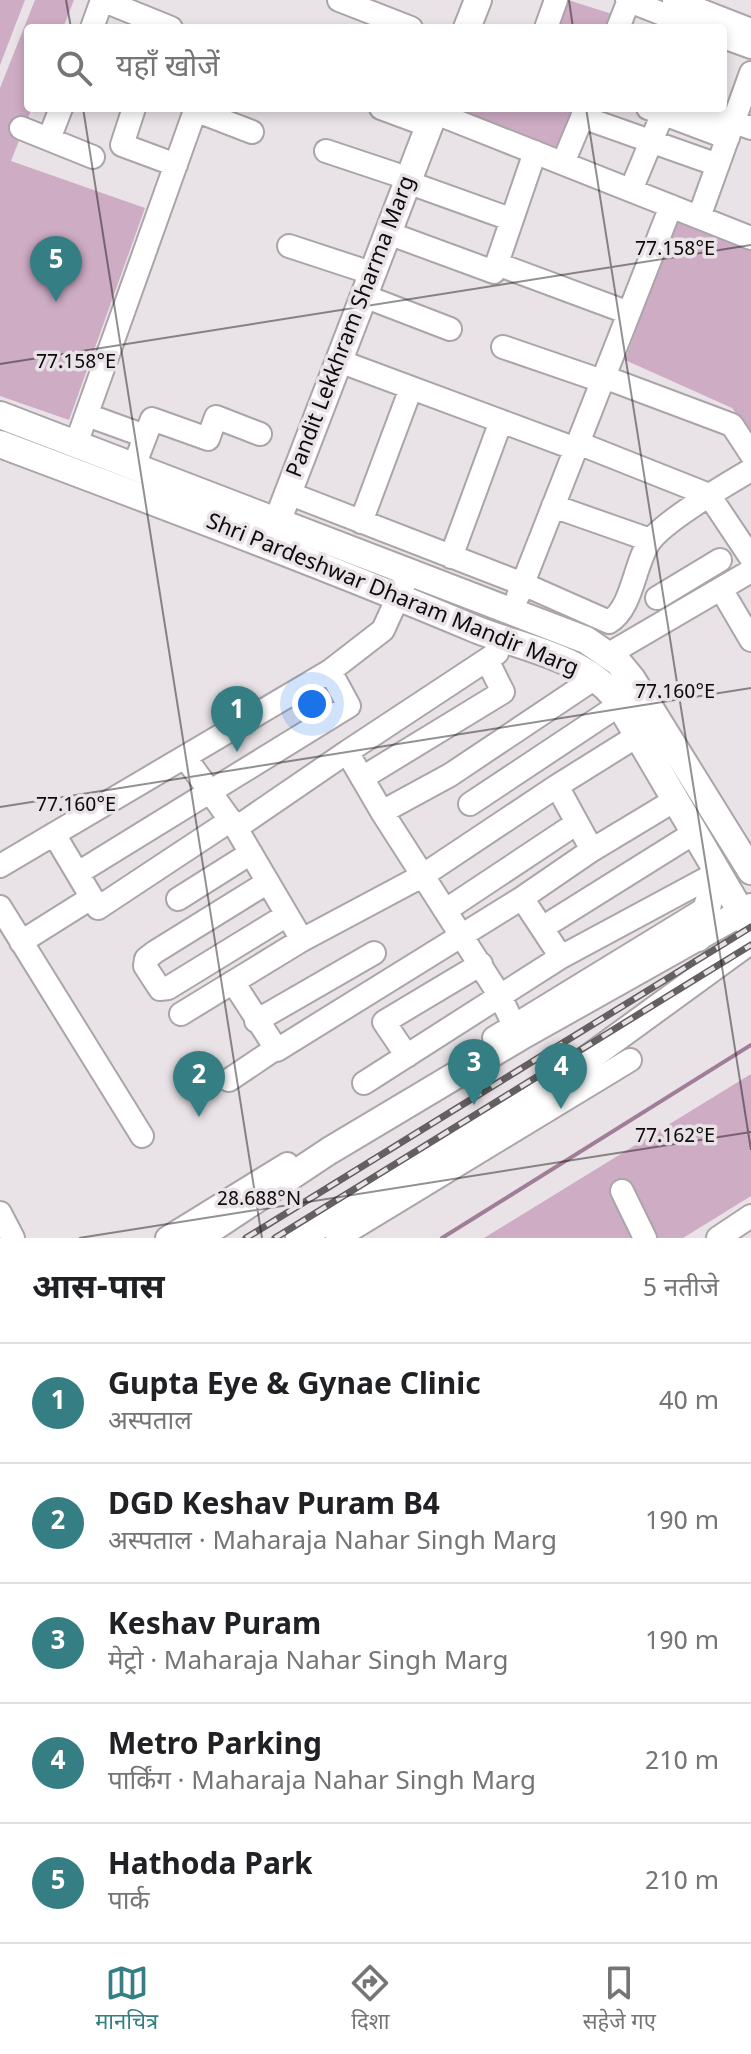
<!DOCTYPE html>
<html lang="hi">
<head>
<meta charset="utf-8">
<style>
	:root { --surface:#fff; --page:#f2f2f2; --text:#202124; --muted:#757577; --line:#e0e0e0; --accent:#357e83 }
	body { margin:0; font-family:Georgia,"Noto Sans Devanagari",serif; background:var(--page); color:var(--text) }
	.you { position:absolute; left:312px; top:704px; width:28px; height:28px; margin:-20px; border:6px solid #fff; border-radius:50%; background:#1a73e8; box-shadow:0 0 0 12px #1a73e833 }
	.badge { display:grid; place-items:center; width:52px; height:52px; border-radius:50%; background:var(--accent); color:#fff; font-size:26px; font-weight:700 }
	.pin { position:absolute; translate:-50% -66px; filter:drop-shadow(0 2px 4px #0008) }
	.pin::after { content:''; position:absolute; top:42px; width:28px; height:24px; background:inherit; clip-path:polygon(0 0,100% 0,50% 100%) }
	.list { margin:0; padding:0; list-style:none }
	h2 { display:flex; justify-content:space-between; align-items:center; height:104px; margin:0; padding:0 32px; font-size:34px }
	h2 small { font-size:26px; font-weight:400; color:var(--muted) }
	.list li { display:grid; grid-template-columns:52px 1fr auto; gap:24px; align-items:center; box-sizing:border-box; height:120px; padding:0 32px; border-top:2px solid var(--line) }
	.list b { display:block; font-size:30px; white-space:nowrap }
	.list p { margin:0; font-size:26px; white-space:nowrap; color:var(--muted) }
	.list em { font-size:26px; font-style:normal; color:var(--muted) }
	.icon { flex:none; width:44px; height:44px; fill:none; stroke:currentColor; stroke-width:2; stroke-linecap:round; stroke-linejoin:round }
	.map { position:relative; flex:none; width:751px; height:1238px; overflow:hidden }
	.search { position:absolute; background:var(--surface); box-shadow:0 4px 12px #0003; left:24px; right:24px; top:24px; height:88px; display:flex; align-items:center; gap:20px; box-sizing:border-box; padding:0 28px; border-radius:8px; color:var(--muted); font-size:30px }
	.sheet { height:704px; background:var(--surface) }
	nav { display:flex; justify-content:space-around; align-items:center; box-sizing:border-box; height:112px; border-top:2px solid var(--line); background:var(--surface); font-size:22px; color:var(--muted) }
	nav a { display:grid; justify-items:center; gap:4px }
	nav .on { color:var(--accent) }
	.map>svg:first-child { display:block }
	.green { fill:#ceacc4 }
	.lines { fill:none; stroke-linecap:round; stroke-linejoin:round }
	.stream { stroke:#a27d97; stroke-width:4 }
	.minor-casing { stroke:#aba4a9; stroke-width:26 }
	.major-casing { stroke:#aba4a9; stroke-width:30 }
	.minor { stroke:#fff; stroke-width:22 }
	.major { stroke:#fff; stroke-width:26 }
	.rail-casing { stroke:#646062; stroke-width:7 }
	.rail { stroke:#e9e3e7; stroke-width:4; stroke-dasharray:12; stroke-linecap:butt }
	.ticks { fill:none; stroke:#0d0b0c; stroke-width:2; stroke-opacity:0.45 }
	.labels { text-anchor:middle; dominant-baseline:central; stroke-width:7; stroke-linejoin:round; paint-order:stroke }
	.street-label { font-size:22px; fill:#0d0b0c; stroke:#e9e3e7 }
	.ticks-label { font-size:20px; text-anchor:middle; fill:#0d0b0c; stroke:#e9e3e7; stroke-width:7; stroke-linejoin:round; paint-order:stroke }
</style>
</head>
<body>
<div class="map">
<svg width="751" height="1238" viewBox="0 0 751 1238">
	<rect width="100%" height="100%" fill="#e9e3e7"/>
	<path class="green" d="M 0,0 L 25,0 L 0,65 Z
		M 35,0 L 74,0 L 63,28 L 28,28 L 28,108 L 32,108 L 11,161 L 145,208 L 69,420 L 0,396 L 0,88 Z
		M 568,0 L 612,14 L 607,28 L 552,28 Z
		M 455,108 L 576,108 L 560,149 Z
		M 679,212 L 751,245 L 751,433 L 732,408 L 625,360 Z
		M 751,1074 L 751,1196 L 683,1238 L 484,1238 Z"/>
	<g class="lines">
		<path class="stream" d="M 442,1238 L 751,1045"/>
		<g class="minor-casing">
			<path id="minor" d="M 102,0 L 171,28
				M 339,0 L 411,28
				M 627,0 L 698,28
				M 674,0 L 751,30
				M 92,28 L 102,0
				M 546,28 L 556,0
				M 618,28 L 629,0
				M 723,37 L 751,47
				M 134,108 L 122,145 L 176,165
				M 381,108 L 416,121
				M 423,108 L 751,238
				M 648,108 L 728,138
				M 696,108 L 751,128
				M 195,110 L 252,132
				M 582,117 L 718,165
				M 21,128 L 93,157
				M 49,139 L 61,108
				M 326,151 L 395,174
				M 563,163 L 586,108
				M 407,182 L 510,219
				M 631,190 L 665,108
				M 699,217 L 751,73
				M 388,233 L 494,272 L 535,152
				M 289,246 L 359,269
				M 497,264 L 629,313
				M 364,296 L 450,329
				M 503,347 L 602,381
				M 339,361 L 576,449
				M 604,377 L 732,425 L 751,454
				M 87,415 L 145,436
				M 578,443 L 709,495 L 751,558
				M 76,444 L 196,108
				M 134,466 L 152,419 L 208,439 L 216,417 L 260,434
				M 288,493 L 523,584 L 609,622 C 633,608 634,563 650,541 C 666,520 727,484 751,470
				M 553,506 L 650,540
				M 361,522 L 411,388
				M 451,557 L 501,421
				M 721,589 L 751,640
				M 518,596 L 671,206
				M 657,598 L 720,560
				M 609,654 L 751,571
				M 637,736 L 557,786 L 592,850 L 675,800
				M 347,752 L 497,653
				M 185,757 L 236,828
				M 362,778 L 503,692 L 487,660
				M 470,804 L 619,705
				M 382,812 L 347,752 L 236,828 L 302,940 L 422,876 L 557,786
				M 54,834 L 98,908 L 231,820
				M 0,866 L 330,671 L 383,630 L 404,584
				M 78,873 L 349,706 L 330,671
				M 268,882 L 155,952 L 146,959 L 145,966 L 160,989 L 168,988 L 287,915
				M 522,898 L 592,850
				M 178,899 L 251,853
				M 0,907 L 142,1136
				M 446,910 L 577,823
				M 542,928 L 694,833
				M 21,942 L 91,898
				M 233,982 L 277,1050 L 522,898 L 561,957
				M 181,1014 L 302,940
				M 256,1021 L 374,953
				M 519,1036 L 500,996 L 382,812 L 450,775 L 595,678
				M 494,1038 L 708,907
				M 407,1056 L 384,1022 L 481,964
				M 229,1080 L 275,1049
				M 364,1083 L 561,957 L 717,873
				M 622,1191 L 645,1238
				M 0,1213 L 13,1238
				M 167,1238 L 287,1164
				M 337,1238 L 630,1060
				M 718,1238 L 751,1216"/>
		</g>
		<g class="major-casing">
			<path id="major" d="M 467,28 L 478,0
				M 0,415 L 586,640 L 618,662 L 632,679 L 751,871
				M 0,444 C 159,504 318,563 475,629 C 522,648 581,656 615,697 L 751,929
				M 272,535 L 436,108
				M 698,938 L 717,873
				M 198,1238 L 329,1151 L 520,1037 L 751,907
				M 299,1238 L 568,1073 L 751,940"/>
		</g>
		<use href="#minor" class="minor"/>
		<use href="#major" class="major"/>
		<g class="rail-casing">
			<path id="rail" d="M 246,1238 L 751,927
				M 275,1238 L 751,945"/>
		</g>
		<use href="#rail" class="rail"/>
	</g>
	<path class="ticks" d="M 66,0 L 71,28M 569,0 L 573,28M 83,108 L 262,1238M 586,108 L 751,1150M 0,364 L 751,245M 0,807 L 751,688M 79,1238 L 751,1132"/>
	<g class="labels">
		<g class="street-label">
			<text transform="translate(352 327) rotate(-69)">Pandit Lekkhram Sharma Marg</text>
			<text transform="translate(392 596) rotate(22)">Shri Pardeshwar Dharam Mandir Marg</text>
		</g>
	</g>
	<g class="ticks-label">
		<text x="675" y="255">77.158°E</text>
		<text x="76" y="368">77.158°E</text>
		<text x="675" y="698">77.160°E</text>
		<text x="76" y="811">77.160°E</text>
		<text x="675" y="1142">77.162°E</text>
		<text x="259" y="1205">28.688°N</text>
	</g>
</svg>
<div class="you"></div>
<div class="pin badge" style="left:237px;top:752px">1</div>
<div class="pin badge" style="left:199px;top:1117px">2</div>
<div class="pin badge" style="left:474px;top:1105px">3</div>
<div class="pin badge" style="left:561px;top:1109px">4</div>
<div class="pin badge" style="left:56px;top:302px">5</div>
<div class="search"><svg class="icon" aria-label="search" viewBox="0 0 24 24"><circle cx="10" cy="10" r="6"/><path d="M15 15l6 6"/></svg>यहाँ खोजें</div>
</div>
<section class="sheet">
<h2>आस-पास<small>5 नतीजे</small></h2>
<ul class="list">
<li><span class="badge">1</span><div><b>Gupta Eye &amp; Gynae Clinic</b><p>अस्पताल</p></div><em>40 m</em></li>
<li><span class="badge">2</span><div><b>DGD Keshav Puram B4</b><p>अस्पताल · Maharaja Nahar Singh Marg</p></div><em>190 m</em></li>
<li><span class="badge">3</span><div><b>Keshav Puram</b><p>मेट्रो · Maharaja Nahar Singh Marg</p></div><em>190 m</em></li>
<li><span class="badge">4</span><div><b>Metro Parking</b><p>पार्किंग · Maharaja Nahar Singh Marg</p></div><em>210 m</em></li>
<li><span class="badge">5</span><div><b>Hathoda Park</b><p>पार्क</p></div><em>210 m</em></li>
</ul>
</section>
<nav>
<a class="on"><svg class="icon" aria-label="map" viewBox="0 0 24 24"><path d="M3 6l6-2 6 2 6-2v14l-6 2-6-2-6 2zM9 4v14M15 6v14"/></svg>मानचित्र</a>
<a><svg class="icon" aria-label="directions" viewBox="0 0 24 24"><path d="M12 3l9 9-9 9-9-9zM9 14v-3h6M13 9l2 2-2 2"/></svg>दिशा</a>
<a><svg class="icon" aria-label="saved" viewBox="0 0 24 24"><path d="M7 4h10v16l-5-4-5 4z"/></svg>सहेजे गए</a>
</nav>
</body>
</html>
